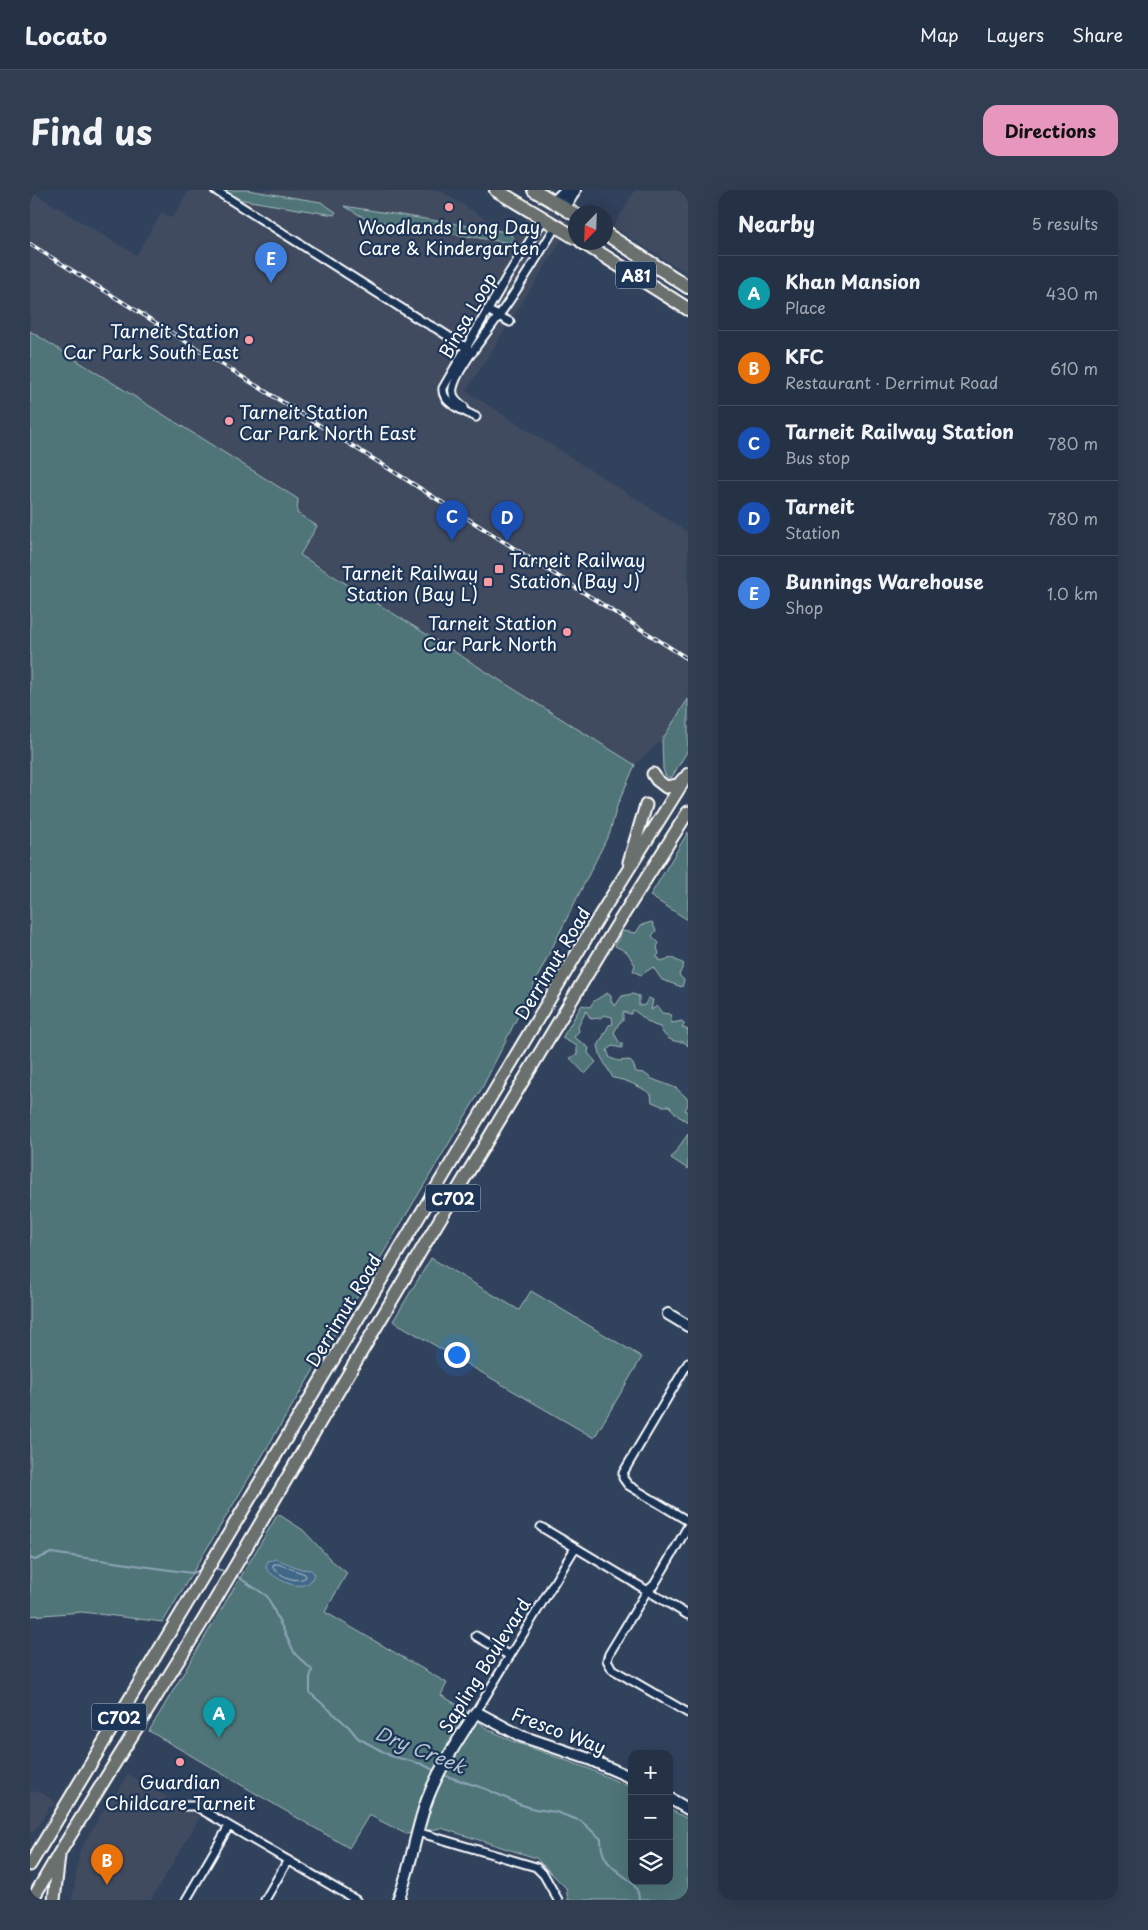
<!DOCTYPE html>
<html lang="en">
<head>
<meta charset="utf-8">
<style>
	:root { --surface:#253246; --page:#313e51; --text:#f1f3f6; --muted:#a3aab3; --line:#424d5f; --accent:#e797bd }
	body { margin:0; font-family:"Playpen Sans",sans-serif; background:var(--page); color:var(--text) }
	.controls { position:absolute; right:15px; bottom:15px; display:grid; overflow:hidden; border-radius:10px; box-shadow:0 5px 20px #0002 }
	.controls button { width:45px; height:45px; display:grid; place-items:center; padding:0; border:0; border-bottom:1px solid var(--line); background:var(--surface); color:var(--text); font:25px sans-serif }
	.compass { position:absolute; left:538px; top:15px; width:45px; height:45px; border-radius:50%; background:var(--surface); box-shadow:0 5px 20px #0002; rotate:203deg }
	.you { position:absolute; left:426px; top:1164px; width:18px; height:18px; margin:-12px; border:4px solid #fff; border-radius:50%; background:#1a73e8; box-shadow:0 0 0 8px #1a73e833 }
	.badge { display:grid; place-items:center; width:32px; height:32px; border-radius:50%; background:var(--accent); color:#fff; font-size:16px; font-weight:700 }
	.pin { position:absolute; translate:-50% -41px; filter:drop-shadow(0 1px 2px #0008) }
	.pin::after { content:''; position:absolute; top:26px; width:18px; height:15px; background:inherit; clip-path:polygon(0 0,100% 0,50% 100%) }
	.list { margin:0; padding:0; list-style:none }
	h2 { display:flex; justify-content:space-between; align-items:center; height:65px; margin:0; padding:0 20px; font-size:21px }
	h2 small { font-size:16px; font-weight:400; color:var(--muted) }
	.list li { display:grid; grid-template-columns:32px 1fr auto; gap:15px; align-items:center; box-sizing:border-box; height:75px; padding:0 20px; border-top:1px solid var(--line) }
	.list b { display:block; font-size:19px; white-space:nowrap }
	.list p { margin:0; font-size:16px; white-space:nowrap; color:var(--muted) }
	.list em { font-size:16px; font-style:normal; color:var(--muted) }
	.icon { flex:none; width:28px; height:28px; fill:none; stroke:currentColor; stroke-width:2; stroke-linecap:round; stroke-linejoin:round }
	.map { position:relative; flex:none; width:658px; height:1710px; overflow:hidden; border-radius:15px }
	header { display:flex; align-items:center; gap:30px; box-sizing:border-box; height:70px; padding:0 25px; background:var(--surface); border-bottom:1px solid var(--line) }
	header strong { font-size:24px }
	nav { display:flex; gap:28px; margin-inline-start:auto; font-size:18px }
	.intro { display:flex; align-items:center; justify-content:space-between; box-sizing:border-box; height:120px; padding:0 30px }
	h1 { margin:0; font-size:35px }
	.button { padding:12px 22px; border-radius:15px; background:var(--accent); color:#111; font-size:18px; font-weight:700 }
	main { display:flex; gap:30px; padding:0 30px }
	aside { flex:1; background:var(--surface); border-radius:15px; box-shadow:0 5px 20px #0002 }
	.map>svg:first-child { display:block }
	.built { fill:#3f4c61 }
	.green { fill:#4f7578; stroke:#a7babc }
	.water { fill:#416888; stroke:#8da4b8 }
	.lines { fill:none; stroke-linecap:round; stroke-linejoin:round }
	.shore { stroke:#b3c3cf; stroke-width:1 }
	.stream { stroke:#8da4b8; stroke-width:2 }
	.street-casing { stroke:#fff; stroke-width:11 }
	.secondary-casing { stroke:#fff; stroke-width:14 }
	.primary-casing { stroke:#fff; stroke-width:15 }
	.highway-casing { stroke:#fff; stroke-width:16 }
	.street { stroke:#1d3557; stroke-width:7 }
	.secondary { stroke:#1d3557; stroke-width:10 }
	.primary { stroke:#6b706d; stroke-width:11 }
	.highway { stroke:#6b706d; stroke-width:12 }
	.rail-casing { stroke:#fff; stroke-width:4 }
	.rail { stroke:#1d3557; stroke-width:2; stroke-dasharray:5.5; stroke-linecap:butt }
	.poi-dot { fill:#ff9aa2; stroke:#1d3557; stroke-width:2 }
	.labels { text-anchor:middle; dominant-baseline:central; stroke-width:4.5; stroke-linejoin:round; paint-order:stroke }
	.shield { fill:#1d3557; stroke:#bbc2cd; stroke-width:1 }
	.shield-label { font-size:16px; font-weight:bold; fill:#fff }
	.poi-label { font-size:18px; fill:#fff; stroke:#1d3557; text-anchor:end }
	.street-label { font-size:18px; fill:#fff; stroke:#1d3557 }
	.water-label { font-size:19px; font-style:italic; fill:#b3c3cf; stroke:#1d3557 }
</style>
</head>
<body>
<header>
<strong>Locato</strong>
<nav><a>Map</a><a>Layers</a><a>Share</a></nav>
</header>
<div class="intro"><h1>Find us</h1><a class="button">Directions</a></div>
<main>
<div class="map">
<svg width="658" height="1710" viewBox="0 0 658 1710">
	<rect width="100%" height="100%" fill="#31425d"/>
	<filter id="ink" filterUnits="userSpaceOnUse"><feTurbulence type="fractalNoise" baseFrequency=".02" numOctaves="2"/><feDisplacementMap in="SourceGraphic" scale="10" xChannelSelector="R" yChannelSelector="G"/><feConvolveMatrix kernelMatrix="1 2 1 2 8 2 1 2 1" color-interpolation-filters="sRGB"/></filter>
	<g filter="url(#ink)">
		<path class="built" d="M 159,0 L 409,0 L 484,47 L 507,12 L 542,34 L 436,201 L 658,342 L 658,509 L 632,550 L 605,575 L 270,365 L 287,336 L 267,323 L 268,309 L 0,141 L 0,1 L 106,65 L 132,22 L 142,28 Z
			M 605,0 L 658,0 L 658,84 L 583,37 Z
			M 98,1584 L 170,1627 L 121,1710 L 42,1710 L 50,1660 L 82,1606 L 87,1603 Z
			M 0,1601 L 6,1603 L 8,1601 L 26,1612 L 23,1617 L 20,1616 L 9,1635 L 0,1644 Z"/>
		<path class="green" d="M 193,0 L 217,0 L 291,12 L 306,22 L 304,25 L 208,9 Z
			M 314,16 L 476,42 L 484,47 L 480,53 L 338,30 Z
			M 0,141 L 268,309 L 267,323 L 287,336 L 270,365 L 605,575 L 587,616 L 580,642 L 452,898 L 133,1432 L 52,1422 L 0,1426 Z
			M 658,509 L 658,560 L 642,587 L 639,588 L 635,585 L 633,579 L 632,550 Z
			M 658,642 L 658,730 L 620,706 Z
			M 622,732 L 626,741 L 622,746 L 629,753 L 627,757 L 629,764 L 626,767 L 629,768 L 630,771 L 642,768 L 654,774 L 649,785 L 654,790 L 652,797 L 632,790 L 623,777 L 611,785 L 603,781 L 605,775 L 597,762 L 585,756 L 592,741 L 606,743 L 611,735 Z
			M 577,803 L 581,806 L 581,811 L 585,816 L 592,806 L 602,804 L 609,806 L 609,816 L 615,815 L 618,808 L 623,810 L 621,820 L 627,816 L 632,823 L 640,824 L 642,833 L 652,831 L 655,834 L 652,837 L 658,840 L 658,856 L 654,852 C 642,852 635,849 630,837 C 615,833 615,827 603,820 L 601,824 L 593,822 L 593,831 L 589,833 L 584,843 L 589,852 L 592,853 L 592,858 L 582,856 L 577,860 L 580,868 L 589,871 L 599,870 L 603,874 L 606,882 L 614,883 L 622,889 L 646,898 L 658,909 L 658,915 L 655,920 L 658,923 L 658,932 L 648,926 L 639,916 L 632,916 L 622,912 L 621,904 C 609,896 597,890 583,888 L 571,867 L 568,856 L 579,835 L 583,834 L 582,827 L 574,825 L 570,828 L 561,829 L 556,821 L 548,837 L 549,841 L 544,847 L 559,858 L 558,863 L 566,872 L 555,884 L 540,868 L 547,864 L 547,856 L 532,848 L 552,815 L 560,817 L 564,811 Z
			M 658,944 L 658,979 L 641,968 Z
			M 401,1068 L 489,1120 L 501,1101 L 612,1167 L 564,1248 L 363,1131 Z
			M 248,1324 L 273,1340 L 301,1370 L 317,1383 L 295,1422 L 417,1493 L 411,1505 L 436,1520 L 456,1538 L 482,1551 L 557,1578 L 602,1598 L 602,1691 L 639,1691 L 639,1619 L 658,1629 L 658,1710 L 538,1710 L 536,1698 L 506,1668 L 411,1638 L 376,1644 L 339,1625 L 319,1658 L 119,1541 Z"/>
		<path class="water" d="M 246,1369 L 271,1379 L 281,1380 L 284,1383 C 280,1407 245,1391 236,1378 L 238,1371 Z"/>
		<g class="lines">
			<path class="shore" d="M 244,1374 L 248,1374 L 275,1384 L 276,1387 C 266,1394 251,1386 243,1378 Z"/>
			<path class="stream" d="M 0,1368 L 5,1370 L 21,1363 L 133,1379 L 162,1383 L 171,1380
				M 183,1378 L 198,1382
				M 205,1385 L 237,1406 L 265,1464 L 282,1480 L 280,1488 L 280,1503 L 319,1537 L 328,1548 L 361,1566 L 392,1574 L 407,1582
				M 413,1585 L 456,1599 L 489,1614 L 505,1619 L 526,1622 L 551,1631 L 571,1649 C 570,1686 609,1682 609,1710"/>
			<g class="street-casing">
				<path id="street" d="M 185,0 L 390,130 L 407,139 L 443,162
					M 457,120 L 480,132
					M 434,217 C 428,212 421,207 423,198 C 427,178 458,142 470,124 C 490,96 508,66 526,36
					M 446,227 C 434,221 411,213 413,198 L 478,85 L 514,29
					M 658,1173 L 593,1283 L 593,1288 L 598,1295 L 658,1331
					M 658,1336 L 645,1359 L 624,1395 L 617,1401 L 579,1464 L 577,1470 L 582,1479 L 658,1523
					M 511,1337 L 658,1425
					M 446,1446 L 480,1466
					M 446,1522 L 545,1358
					M 155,1616 L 165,1616 L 326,1710
					M 387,1642 L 506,1677 L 514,1685 L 528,1710
					M 156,1710 L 199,1636
					M 235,1710 L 258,1670"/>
			</g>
			<g class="secondary-casing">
				<path id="secondary" d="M 524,12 L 536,0
					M 536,20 L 537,14 L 545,0
					M 638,1124 L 658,1136
					M 639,1608 L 658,1619
					M 368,1710 C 381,1678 385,1643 397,1610 C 409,1578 428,1550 446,1522 L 491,1546 L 559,1569 L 602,1588"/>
			</g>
			<g class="primary-casing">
				<path id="primary" d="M 623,584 L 627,590 L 636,597 L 648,595 L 653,589
					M 599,672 L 616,615
					M 0,1675 L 570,725 L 658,584
					M 2,1710 L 30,1662 L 174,1429 L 392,1059 L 585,738 L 658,622
					M 24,1710 L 29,1666"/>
			</g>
			<g class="highway-casing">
				<path id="highway" d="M 466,0 L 546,48
					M 504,0 L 546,25
					M 576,44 L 658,97
					M 552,52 L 658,119"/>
			</g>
			<use href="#street" class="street"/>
			<use href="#secondary" class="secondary"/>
			<use href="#primary" class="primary"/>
			<use href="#highway" class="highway"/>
			<g class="rail-casing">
				<path id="rail" d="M 0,54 L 369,285 L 658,469"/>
			</g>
			<use href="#rail" class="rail"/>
		</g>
	</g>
	<g class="poi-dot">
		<circle cx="419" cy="17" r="5"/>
		<circle cx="219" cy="150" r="5"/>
		<circle cx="199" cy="231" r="5"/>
		<rect x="464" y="374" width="10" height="10" rx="2.5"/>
		<rect x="453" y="387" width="10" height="10" rx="2.5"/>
		<circle cx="537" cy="442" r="5"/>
		<circle cx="150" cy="1572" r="5"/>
	</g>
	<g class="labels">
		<g class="shield">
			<rect x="586" y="71.5" width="40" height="27" rx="4"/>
			<rect x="395.5" y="994.5" width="55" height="27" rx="4"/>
			<rect x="61.5" y="1513.5" width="55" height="27" rx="4"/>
		</g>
		<g class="shield-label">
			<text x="606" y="85">A81</text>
			<text x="423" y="1008">C702</text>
			<text x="89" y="1527">C702</text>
		</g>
		<g class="poi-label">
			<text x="419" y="36" text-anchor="middle">Woodlands Long Day<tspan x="419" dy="21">Care &amp; Kindergarten</tspan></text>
			<text x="209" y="140">Tarneit Station<tspan x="209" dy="21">Car Park South East</tspan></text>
			<text x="209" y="221" text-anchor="start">Tarneit Station<tspan x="209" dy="21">Car Park North East</tspan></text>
			<text x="479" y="369" text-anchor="start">Tarneit Railway<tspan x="479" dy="21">Station (Bay J)</tspan></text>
			<text x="448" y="382">Tarneit Railway<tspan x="448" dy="21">Station (Bay L)</tspan></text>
			<text x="527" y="432">Tarneit Station<tspan x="527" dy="21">Car Park North</tspan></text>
			<text x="150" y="1591" text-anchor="middle">Guardian<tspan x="150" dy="21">Childcare Tarneit</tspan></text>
		</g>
		<g class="street-label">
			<text transform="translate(437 125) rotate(-60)">Binsa Loop</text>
			<text transform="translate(522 773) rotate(-59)">Derrimut Road</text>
			<text transform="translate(313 1120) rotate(-59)">Derrimut Road</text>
			<text transform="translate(454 1475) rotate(-58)">Sapling Boulevard</text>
			<text transform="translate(529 1540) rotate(21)">Fresco Way</text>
		</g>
		<g class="water-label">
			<text transform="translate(391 1559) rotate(22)">Dry Creek</text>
		</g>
	</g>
</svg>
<div class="controls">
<button>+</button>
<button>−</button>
<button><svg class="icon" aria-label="layers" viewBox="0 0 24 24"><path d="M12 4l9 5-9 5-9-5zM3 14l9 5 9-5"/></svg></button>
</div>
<svg class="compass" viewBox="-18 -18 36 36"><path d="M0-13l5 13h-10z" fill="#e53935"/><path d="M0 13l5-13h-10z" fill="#a3aab3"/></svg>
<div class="you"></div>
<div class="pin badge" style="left:189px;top:1548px;background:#0f9aa8">A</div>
<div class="pin badge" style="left:77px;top:1695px;background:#e8710a">B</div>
<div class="pin badge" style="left:422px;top:351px;background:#1a4fb4">C</div>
<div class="pin badge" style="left:477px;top:352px;background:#1a4fb4">D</div>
<div class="pin badge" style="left:241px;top:93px;background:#3f7fe0">E</div>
</div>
<aside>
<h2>Nearby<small>5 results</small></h2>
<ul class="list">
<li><span class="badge" style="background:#0f9aa8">A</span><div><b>Khan Mansion</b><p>Place</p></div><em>430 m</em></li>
<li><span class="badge" style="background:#e8710a">B</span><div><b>KFC</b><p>Restaurant · Derrimut Road</p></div><em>610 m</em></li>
<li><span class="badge" style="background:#1a4fb4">C</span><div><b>Tarneit Railway Station</b><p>Bus stop</p></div><em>780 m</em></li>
<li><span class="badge" style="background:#1a4fb4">D</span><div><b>Tarneit</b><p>Station</p></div><em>780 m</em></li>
<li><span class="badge" style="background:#3f7fe0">E</span><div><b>Bunnings Warehouse</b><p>Shop</p></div><em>1.0 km</em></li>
</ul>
</aside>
</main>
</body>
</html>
